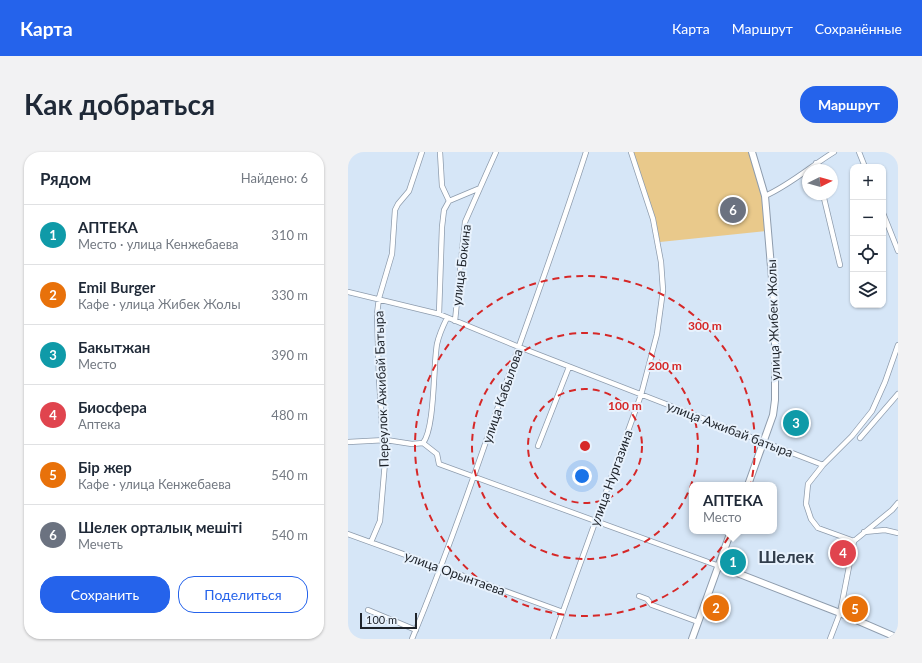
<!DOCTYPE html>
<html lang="ru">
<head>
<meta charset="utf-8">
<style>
	:root { --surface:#fff; --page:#f2f2f3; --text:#1f2937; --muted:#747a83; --line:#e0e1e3; --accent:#2563eb }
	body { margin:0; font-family:Lato,sans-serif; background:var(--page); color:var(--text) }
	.controls { position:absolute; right:12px; top:12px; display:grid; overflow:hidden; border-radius:8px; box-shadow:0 1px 3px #0004 }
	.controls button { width:36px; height:36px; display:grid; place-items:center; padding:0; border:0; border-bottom:1px solid var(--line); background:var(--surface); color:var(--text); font:20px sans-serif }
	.compass { position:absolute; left:454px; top:12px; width:36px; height:36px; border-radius:50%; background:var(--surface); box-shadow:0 1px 3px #0004; rotate:85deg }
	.scale { position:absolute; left:12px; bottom:10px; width:57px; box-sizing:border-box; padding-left:4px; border:2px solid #1e232a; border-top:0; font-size:11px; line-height:14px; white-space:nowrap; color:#1e232a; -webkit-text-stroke:3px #e8f2fd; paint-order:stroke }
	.you { position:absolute; left:234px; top:324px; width:14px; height:14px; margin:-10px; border:3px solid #fff; border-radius:50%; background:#1a73e8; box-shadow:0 0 0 6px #1a73e833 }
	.badge { display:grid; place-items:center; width:26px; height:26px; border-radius:50%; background:var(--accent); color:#fff; font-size:13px; font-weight:700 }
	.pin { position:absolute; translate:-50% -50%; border:2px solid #fff; box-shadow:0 1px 4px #0006 }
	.popup { position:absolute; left:341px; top:330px; width:88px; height:52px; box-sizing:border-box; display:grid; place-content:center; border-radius:8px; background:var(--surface); filter:drop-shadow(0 1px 3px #0005); font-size:13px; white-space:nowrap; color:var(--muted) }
	.popup b { font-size:15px; color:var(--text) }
	.popup::after { content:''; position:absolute; left:50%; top:100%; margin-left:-8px; border:8px solid transparent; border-top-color:var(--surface) }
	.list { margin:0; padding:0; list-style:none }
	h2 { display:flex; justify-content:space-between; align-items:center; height:52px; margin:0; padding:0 16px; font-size:17px }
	h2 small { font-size:13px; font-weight:400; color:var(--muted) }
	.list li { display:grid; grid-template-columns:26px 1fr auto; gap:12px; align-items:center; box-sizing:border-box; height:60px; padding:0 16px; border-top:1px solid var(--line) }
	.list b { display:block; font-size:15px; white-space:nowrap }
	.list p { margin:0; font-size:13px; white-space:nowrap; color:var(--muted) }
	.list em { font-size:13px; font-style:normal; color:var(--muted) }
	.actions { display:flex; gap:8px; padding:12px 16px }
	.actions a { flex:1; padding:9px 0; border:1px solid var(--accent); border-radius:16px; text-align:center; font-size:14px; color:var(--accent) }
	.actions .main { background:var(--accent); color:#fff }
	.icon { flex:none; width:22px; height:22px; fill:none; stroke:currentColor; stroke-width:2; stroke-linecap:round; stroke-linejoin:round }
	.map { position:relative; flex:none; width:550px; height:487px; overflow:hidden; border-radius:16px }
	header { display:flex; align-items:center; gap:24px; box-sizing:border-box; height:56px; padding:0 20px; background:var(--accent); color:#fff }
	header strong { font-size:19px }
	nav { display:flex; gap:22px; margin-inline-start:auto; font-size:14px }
	.intro { display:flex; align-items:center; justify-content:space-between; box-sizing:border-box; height:96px; padding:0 24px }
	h1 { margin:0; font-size:28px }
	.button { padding:10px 18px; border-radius:16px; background:var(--accent); color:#fff; font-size:14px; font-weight:700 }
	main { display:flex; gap:24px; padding:0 24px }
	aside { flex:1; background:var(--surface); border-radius:16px; box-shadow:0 1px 3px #0004 }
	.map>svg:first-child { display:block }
	.green { fill:#e9c98b }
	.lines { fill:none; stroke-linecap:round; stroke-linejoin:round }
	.street-casing { stroke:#8e9cad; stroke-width:6 }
	.secondary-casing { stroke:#8e9cad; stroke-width:8 }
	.street { stroke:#fff; stroke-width:4.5 }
	.secondary { stroke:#fff; stroke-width:6 }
	.ring { fill:none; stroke:#d62828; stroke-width:2; stroke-dasharray:7 5 }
	.labels { text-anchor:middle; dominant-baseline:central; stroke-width:4; stroke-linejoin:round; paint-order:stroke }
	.street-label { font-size:13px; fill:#1e232a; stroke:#e8f2fd }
	.district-label { font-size:17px; font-weight:bold; fill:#323e4c; stroke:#e8f2fd }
	.centre { fill:#d62828; stroke:#e8f2fd; stroke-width:2 }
	.ring-label { font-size:12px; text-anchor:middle; font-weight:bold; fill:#d62828; stroke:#e8f2fd; stroke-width:4; stroke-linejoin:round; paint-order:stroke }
</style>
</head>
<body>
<header>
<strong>Карта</strong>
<nav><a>Карта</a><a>Маршрут</a><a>Сохранённые</a></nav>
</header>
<div class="intro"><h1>Как добраться</h1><a class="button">Маршрут</a></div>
<main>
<aside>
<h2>Рядом<small>Найдено: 6</small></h2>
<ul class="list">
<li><span class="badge" style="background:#0f9aa8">1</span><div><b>АПТЕКА</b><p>Место · улица Кенжебаева</p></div><em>310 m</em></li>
<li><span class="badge" style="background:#e8710a">2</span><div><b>Emil Burger</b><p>Кафе · улица Жибек Жолы</p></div><em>330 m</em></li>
<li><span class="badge" style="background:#0f9aa8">3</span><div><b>Бакытжан</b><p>Место</p></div><em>390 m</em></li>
<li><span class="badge" style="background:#e0444e">4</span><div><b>Биосфера</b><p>Аптека</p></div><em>480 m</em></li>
<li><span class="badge" style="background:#e8710a">5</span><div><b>Бір жер</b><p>Кафе · улица Кенжебаева</p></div><em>540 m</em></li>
<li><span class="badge" style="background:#6b7280">6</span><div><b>Шелек орталық мешіті</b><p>Мечеть</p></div><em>540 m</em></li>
</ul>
<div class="actions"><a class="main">Сохранить</a><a>Поделиться</a></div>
</aside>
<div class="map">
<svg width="550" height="487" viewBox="0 0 550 487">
	<rect width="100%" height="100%" fill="#d6e6f7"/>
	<path class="green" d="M 284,0 L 401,0 L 415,44 L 418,79 L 312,90 Z"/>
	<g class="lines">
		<g class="street-casing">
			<path id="street" d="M 92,0 L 94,34 L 101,49
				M 511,0 L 517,15
				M 468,11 L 469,18
				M 475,42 L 492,113
				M 417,44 C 442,33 463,14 486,0
				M 535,61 L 550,99
				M 0,140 L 91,162 L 171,195 L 475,313
				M 91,162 L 94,75 L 96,58 L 101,49 L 132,36 L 148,0
				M 107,169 L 117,70 L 132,36
				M 512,286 L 550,242
				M 0,290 L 38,288 L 64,292 L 75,291 L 89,302 L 91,312 L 371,414
				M 75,291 C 87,276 85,215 89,192 C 91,183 95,174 99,166
				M 190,294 L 221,215
				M 516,380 L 537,378 L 550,381
				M 0,382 L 215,460
				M 506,389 L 544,358 L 550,351
				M 23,390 L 32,369 L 37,310 L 38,288 L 34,274 L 31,226 L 29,162 L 31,146 L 44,102 L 47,58 L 50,52 L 61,39 L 74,0
				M 291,444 L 299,447 L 304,453 L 350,470
				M 20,458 L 68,478
				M 64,487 C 104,391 137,292 171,194 C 194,130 217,65 238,0
				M 205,487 L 293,243 L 309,182 L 315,138 L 313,110 L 305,67 L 283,0
				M 482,487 L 492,461 L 506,389 L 470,376 L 463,367 L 458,352 L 460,332 L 475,313 L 504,284 L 524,259 L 537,230 L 550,193"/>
		</g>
		<g class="secondary-casing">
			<path id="secondary" d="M 400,333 L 425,263 L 427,248 L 427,162 L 417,44 L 404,0
				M 371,414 L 492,461 L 550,486
				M 344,487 L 383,379"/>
		</g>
		<use href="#street" class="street"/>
		<use href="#secondary" class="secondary"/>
	</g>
	<g class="ring">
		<circle cx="237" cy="294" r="57"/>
		<circle cx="237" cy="294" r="113"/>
		<circle cx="237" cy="294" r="170"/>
	</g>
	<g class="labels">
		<g class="street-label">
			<text transform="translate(113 113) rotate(-83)">улица Бокина</text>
			<text transform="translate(425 168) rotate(-92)">улица Жибек Жолы</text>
			<text transform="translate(33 237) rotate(-92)">Переулок Ажибай Батыра</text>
			<text transform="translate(154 244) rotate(-71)">улица Кабылова</text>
			<text transform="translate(382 277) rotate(21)">улица Ажибай батыра</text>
			<text transform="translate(263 326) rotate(-70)">улица Нургазина</text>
			<text transform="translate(107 421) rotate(20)">улица Орынтаева</text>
		</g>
		<g class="district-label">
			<text x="438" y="404">Шелек</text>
		</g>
	</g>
	<circle cx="237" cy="294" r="6" class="centre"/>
	<g class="ring-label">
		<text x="357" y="178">300 m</text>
		<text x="317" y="218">200 m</text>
		<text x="277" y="258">100 m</text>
	</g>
</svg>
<div class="controls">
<button>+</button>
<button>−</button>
<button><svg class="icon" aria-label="locate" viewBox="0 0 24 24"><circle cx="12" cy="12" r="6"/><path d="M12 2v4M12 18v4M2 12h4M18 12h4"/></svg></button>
<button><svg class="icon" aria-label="layers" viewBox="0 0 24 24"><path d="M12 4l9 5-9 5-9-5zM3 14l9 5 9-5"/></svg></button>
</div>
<svg class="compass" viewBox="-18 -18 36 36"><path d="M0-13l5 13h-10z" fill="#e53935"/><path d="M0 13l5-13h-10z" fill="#747a83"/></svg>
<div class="scale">100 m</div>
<div class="you"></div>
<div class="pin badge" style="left:385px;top:410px;background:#0f9aa8">1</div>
<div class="popup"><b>АПТЕКА</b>Место</div>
<div class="pin badge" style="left:368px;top:456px;background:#e8710a">2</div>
<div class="pin badge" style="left:448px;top:271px;background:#0f9aa8">3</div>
<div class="pin badge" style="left:495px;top:401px;background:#e0444e">4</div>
<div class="pin badge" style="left:507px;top:457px;background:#e8710a">5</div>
<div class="pin badge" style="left:385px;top:58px;background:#6b7280">6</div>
</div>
</main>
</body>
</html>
